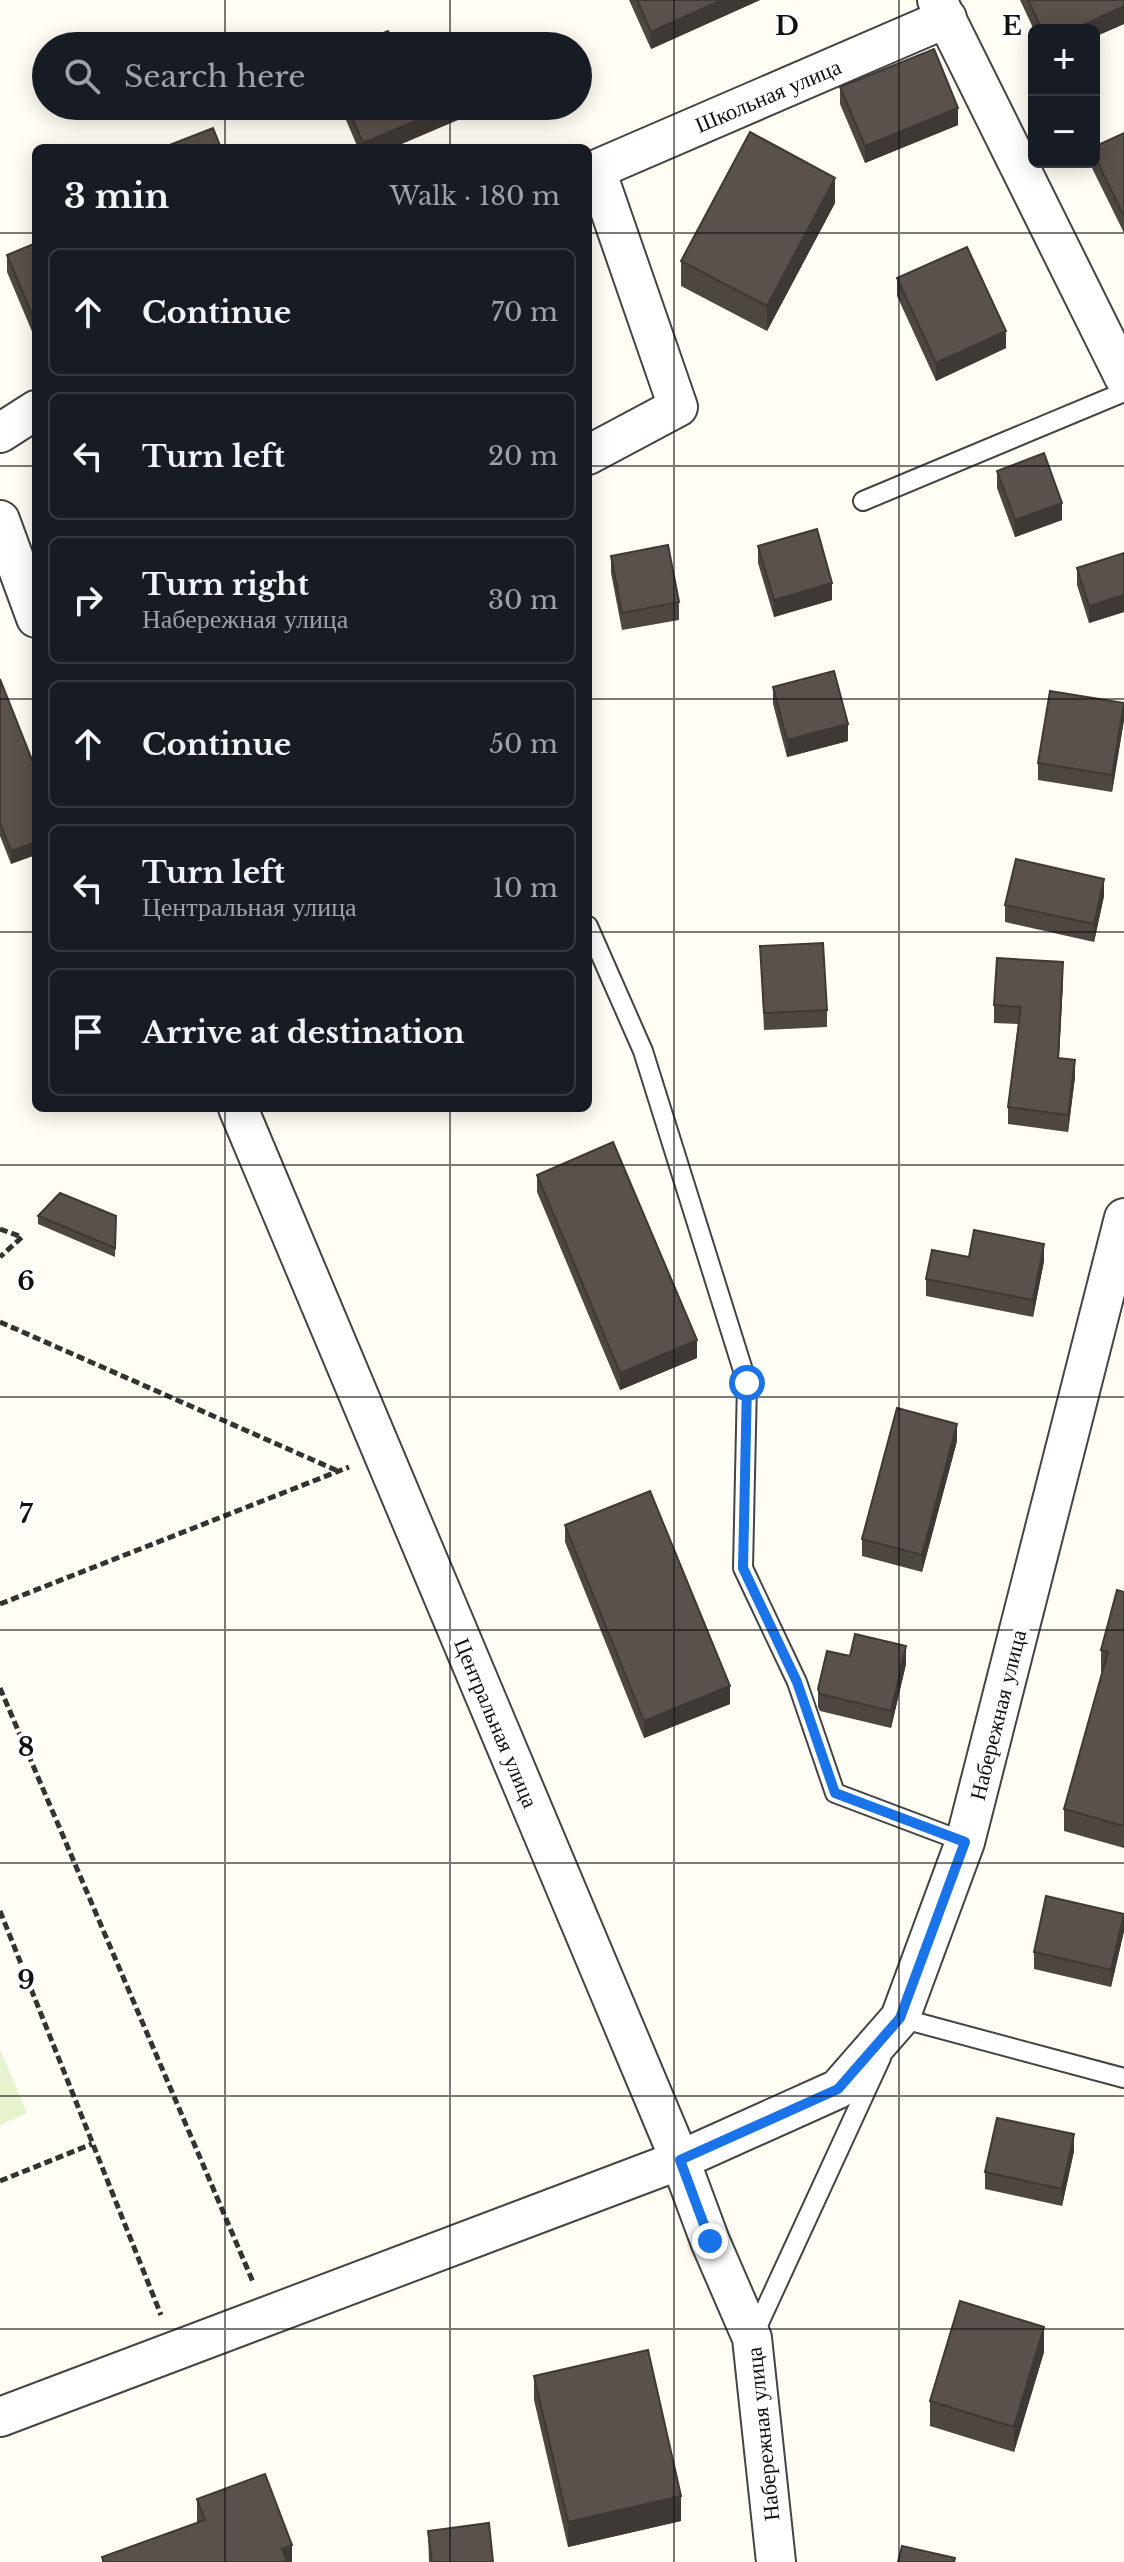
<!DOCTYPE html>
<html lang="en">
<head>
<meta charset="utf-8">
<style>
	:root { --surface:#171b24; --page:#242831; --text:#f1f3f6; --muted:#9ea1a6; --line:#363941 }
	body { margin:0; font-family:"Libre Baskerville",serif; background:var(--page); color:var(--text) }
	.controls { position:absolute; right:24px; top:24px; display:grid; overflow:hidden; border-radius:12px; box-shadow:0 4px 20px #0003 }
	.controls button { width:72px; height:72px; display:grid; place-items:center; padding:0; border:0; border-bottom:2px solid var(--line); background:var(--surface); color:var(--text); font:40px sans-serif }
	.stop { position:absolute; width:24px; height:24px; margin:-18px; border:6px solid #1a73e8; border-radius:50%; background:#fff }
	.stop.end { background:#1a73e8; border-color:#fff; box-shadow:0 2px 8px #0008 }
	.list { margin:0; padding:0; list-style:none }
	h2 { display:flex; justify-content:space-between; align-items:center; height:104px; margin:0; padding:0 32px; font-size:34px }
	h2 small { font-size:26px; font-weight:400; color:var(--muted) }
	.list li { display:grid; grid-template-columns:52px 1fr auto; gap:24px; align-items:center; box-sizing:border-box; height:128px; margin:0 16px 16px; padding:0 16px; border:2px solid var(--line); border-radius:12px }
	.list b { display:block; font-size:30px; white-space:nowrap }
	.list p { margin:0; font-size:26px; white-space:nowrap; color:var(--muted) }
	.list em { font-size:26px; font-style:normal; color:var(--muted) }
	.icon { flex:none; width:44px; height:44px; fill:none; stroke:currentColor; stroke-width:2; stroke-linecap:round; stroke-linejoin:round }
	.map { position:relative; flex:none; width:1124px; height:2562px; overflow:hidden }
	.search { position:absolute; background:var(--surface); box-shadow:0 4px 20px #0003; left:32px; top:32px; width:560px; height:88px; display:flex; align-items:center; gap:20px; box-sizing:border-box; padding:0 28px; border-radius:44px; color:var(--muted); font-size:30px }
	.panel { position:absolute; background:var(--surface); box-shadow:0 4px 20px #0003; left:32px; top:144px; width:560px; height:968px; border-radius:12px }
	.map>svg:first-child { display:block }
	.pitch { fill:#e6f3ce }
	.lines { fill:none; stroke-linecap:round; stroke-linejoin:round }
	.service-casing { stroke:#444; stroke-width:22 }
	.minor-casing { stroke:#444; stroke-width:42 }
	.path { stroke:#333; stroke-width:5; stroke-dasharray:8 4; stroke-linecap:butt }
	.service { stroke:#fff; stroke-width:18 }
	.minor { stroke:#fff; stroke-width:38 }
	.wall { fill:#4d4641 }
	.shaded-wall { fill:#3f3935 }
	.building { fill:#5a514c; stroke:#3f3935; stroke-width:2 }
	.route { stroke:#1a73e8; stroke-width:10 }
	.grid { fill:none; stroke:#111; stroke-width:2; stroke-opacity:0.55 }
	.labels { text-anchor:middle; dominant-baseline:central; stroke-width:8; stroke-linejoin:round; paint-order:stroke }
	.street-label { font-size:22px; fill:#111; stroke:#fff }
	.grid-label { font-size:26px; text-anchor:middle; font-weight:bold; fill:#111; stroke:#fff; stroke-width:8; stroke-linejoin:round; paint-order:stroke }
</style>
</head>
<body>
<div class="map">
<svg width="1124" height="2562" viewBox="0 0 1124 2562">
	<rect width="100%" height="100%" fill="#fffdf4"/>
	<path class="pitch" d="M 0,2049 L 27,2113 L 0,2125 Z"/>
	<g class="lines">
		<g class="service-casing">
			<path id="service" d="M 863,501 L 1124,392
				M 588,926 L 643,1051 L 747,1383 L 743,1568 L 797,1682 L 835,1793 L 965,1842
				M 899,2020 L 900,2018 L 1124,2078
				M 753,2336 L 881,2058"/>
		</g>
		<g class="minor-casing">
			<path id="minor" d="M 937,0 L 1124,377
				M 588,173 L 947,18
				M 0,433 L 36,410
				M 588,455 L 678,407 L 596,170
				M 0,520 L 36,618
				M 238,1108 L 680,2160 L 710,2241 L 752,2338 L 776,2562
				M 0,2417 L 680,2160 L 838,2089 L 900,2018 L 965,1842 L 1124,1218"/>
		</g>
		<path class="path" d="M 0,1229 L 22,1237 L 0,1257
			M 0,1322 L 338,1471
			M 0,1604 L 349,1467
			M 0,1688 L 253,2282
			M 0,1911 L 161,2315
			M 0,2181 L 92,2144"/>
		<use href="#service" class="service"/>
		<use href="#minor" class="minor"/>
	</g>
	<path class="wall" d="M 629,0 L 760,0 L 651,49 Z
		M 1020,0 L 1124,0 L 1124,24 L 1094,37 L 1094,30 L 1034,30 Z
		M 840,87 L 958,125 L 865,163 L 840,104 Z
		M 340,106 L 460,106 L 460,119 L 392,148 L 358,148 Z
		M 1124,133 L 1124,233 L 1091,166 L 1091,162 L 1094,162 L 1094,147 Z
		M 835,203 L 767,331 L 681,286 L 681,261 Z
		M 36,243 L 36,341 L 7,272 L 7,255 Z
		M 897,278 L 1006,348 L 936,381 L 897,296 Z
		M 997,471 L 1062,520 L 1015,537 L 997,488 Z
		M 758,546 L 832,600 L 774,617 L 758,563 Z
		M 1124,553 L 1124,612 L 1089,623 L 1077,585 L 1077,568 Z
		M 611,556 L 679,602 L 679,620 L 622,630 L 611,573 Z
		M 0,679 L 36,770 L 11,864 L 0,836 Z
		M 773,687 L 848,741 L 787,757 L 773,704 Z
		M 1124,720 L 1112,792 L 1038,780 L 1038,763 Z
		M 1104,896 L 1094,942 L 1005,922 L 1005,905 Z
		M 760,946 L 827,1010 L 827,1027 L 764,1030 Z
		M 1063,980 L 1059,1058 L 1075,1077 L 1068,1132 L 1008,1124 L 1008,1107 L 1018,1024 L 994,1023 L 994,1005 Z
		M 537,1175 L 697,1358 L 620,1390 L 537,1192 Z
		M 38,1216 L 116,1216 L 115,1257 L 38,1224 Z
		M 1044,1261 L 1033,1317 L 926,1296 L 926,1279 Z
		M 957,1441 L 922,1572 L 862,1556 L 862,1539 Z
		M 565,1525 L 730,1704 L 644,1738 L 565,1542 Z
		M 1124,1592 L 1124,1848 L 1064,1831 L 1064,1809 L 1102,1672 L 1101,1672 L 1101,1650 Z
		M 850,1656 L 906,1664 L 891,1728 L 820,1711 L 818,1707 L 818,1689 Z
		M 1124,1931 L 1111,1987 L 1034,1969 L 1034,1952 Z
		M 1074,2151 L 1062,2206 L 985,2189 L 985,2172 Z
		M 1044,2352 L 1014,2452 L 930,2426 L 930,2401 Z
		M 534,2376 L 681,2521 L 568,2547 L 534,2400 Z
		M 197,2499 L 292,2562 L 102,2562 L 102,2557 L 197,2523 Z
		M 428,2531 L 493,2562 L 429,2562 Z"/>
	<path class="shaded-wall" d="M 721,0 L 760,0 L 651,49 L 651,32 Z
		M 1124,6 L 1124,24 L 1094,37 L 1094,30 L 1072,30 Z
		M 451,106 L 460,106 L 460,119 L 392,148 L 363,148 L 363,143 Z
		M 958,108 L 958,125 L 865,163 L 865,146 Z
		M 835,178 L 835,203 L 767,331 L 767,306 Z
		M 1006,331 L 1006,348 L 936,381 L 936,363 Z
		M 1062,503 L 1062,520 L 1015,537 L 1015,520 Z
		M 832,583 L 832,600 L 774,617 L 774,600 Z
		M 1124,595 L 1124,612 L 1089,623 L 1089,606 Z
		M 1124,703 L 1124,720 L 1112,792 L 1112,775 Z
		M 848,724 L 848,741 L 787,757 L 787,740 Z
		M 36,842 L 36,855 L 11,864 L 11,851 Z
		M 1104,879 L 1104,896 L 1094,942 L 1094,924 Z
		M 1063,962 L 1063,980 L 1058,1075 L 1058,1058 Z
		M 1075,1060 L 1075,1077 L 1068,1132 L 1068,1115 Z
		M 1044,1244 L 1044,1261 L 1033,1317 L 1033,1300 Z
		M 697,1340 L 697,1358 L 620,1390 L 620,1373 Z
		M 957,1424 L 957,1441 L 922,1572 L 922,1555 Z
		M 906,1646 L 906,1664 L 891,1728 L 891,1711 Z
		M 730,1686 L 730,1704 L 644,1738 L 644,1721 Z
		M 1124,1914 L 1124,1931 L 1111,1987 L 1111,1970 Z
		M 1074,2134 L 1074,2151 L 1062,2206 L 1062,2189 Z
		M 1044,2327 L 1044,2352 L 1014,2452 L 1014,2427 Z
		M 681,2496 L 681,2521 L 568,2547 L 568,2522 Z
		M 292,2545 L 292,2562 L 282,2562 L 282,2549 Z"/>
	<path class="building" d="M 637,0 L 721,0 L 651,32 Z
		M 1028,0 L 1124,0 L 1124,6 L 1072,30 L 1042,30 Z
		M 388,31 L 394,46 L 353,46 Z
		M 934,49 L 958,108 L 865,146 L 840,87 Z
		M 347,106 L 451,106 L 363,143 Z
		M 213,128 L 221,148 L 162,148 Z
		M 750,132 L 835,178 L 767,306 L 681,261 Z
		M 1124,133 L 1124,216 L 1094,155 L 1094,147 Z
		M 36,243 L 36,324 L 7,255 Z
		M 967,247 L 1006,331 L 936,363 L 897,278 Z
		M 1044,453 L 1062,503 L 1015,520 L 997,471 Z
		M 817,529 L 832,583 L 774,600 L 758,546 Z
		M 668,545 L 679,602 L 622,613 L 611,556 Z
		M 1124,553 L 1124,595 L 1089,606 L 1077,568 Z
		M 834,671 L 848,724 L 787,740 L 773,687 Z
		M 0,679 L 36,770 L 36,842 L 11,851 L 0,823 Z
		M 1050,691 L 1124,703 L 1112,775 L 1038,763 Z
		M 1016,859 L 1104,879 L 1094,924 L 1005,905 Z
		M 823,943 L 827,1010 L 764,1013 L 760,946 Z
		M 997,958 L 1063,962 L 1058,1058 L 1075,1060 L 1068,1115 L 1008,1107 L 1021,1007 L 994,1005 Z
		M 613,1142 L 697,1340 L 620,1373 L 537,1175 Z
		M 60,1193 L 116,1216 L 115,1248 L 38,1216 Z
		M 974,1230 L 1044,1244 L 1033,1300 L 926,1279 L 932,1250 L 969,1257 Z
		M 897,1408 L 957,1424 L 922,1555 L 862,1539 Z
		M 650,1491 L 730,1686 L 644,1721 L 565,1525 Z
		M 1117,1590 L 1124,1592 L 1124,1826 L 1064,1809 L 1108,1652 L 1101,1650 Z
		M 855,1634 L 906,1646 L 891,1711 L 820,1694 L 818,1689 L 827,1651 L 850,1656 Z
		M 1046,1896 L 1124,1914 L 1111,1970 L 1034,1952 Z
		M 997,2118 L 1074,2134 L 1062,2189 L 985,2172 Z
		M 960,2301 L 1044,2327 L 1014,2427 L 930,2401 Z
		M 648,2350 L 681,2496 L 568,2522 L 534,2376 Z
		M 265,2474 L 292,2545 L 282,2549 L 287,2562 L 104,2562 L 102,2557 L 205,2520 L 197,2499 Z
		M 489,2523 L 493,2562 L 432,2562 L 428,2531 Z
		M 902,2546 L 955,2558 L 954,2562 L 898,2562 Z"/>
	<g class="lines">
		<path class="route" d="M 710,2241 L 680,2160 L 838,2089 L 900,2018 L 965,1842 L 835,1793 L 797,1682 L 743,1568 L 747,1383"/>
	</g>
	<path class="grid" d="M 225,0 L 225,46M 450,0 L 450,46M 674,0 L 674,2562M 899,0 L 899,2562M 225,106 L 225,148M 450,106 L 450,148M 0,233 L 36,233M 588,233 L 1124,233M 0,466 L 36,466M 588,466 L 1124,466M 0,699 L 36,699M 588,699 L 1124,699M 0,932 L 36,932M 588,932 L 1124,932M 225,1108 L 225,2562M 450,1108 L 450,2562M 0,1165 L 1124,1165M 0,1397 L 1124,1397M 0,1630 L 1124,1630M 0,1863 L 1124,1863M 0,2096 L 1124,2096M 0,2329 L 1124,2329"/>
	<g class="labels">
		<g class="street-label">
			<text transform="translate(768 96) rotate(-23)">Школьная улица</text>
			<text transform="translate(998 1715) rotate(-76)">Набережная улица</text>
			<text transform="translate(496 1723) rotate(67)">Центральная улица</text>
			<text transform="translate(763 2434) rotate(-96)">Набережная улица</text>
		</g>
	</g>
	<g class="grid-label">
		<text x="787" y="35">D</text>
		<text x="1012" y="35">E</text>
		<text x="26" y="1290">6</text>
		<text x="26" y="1523">7</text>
		<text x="26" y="1756">8</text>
		<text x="26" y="1989">9</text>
	</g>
</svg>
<div class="controls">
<button>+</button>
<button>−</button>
</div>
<div class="stop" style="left:747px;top:1383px"></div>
<div class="stop end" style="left:710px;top:2241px"></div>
<div class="search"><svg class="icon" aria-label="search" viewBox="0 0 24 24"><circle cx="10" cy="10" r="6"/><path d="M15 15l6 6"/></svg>Search here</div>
<section class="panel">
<h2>3 min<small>Walk · 180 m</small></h2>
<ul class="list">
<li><svg class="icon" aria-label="ahead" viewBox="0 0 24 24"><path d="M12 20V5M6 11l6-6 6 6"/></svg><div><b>Continue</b></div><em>70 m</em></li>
<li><svg class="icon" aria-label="left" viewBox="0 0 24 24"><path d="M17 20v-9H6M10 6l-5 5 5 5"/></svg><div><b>Turn left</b></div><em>20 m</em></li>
<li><svg class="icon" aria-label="right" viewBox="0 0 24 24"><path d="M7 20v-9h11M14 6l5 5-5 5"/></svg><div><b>Turn right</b><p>Набережная улица</p></div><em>30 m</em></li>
<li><svg class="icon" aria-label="ahead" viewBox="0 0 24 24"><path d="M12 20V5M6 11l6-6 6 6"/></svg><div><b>Continue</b></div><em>50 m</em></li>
<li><svg class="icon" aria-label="left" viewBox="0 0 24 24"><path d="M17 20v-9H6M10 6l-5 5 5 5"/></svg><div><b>Turn left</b><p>Центральная улица</p></div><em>10 m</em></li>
<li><svg class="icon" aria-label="arrive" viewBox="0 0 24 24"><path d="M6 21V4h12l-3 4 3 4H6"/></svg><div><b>Arrive at destination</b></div></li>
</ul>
</section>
</div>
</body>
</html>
